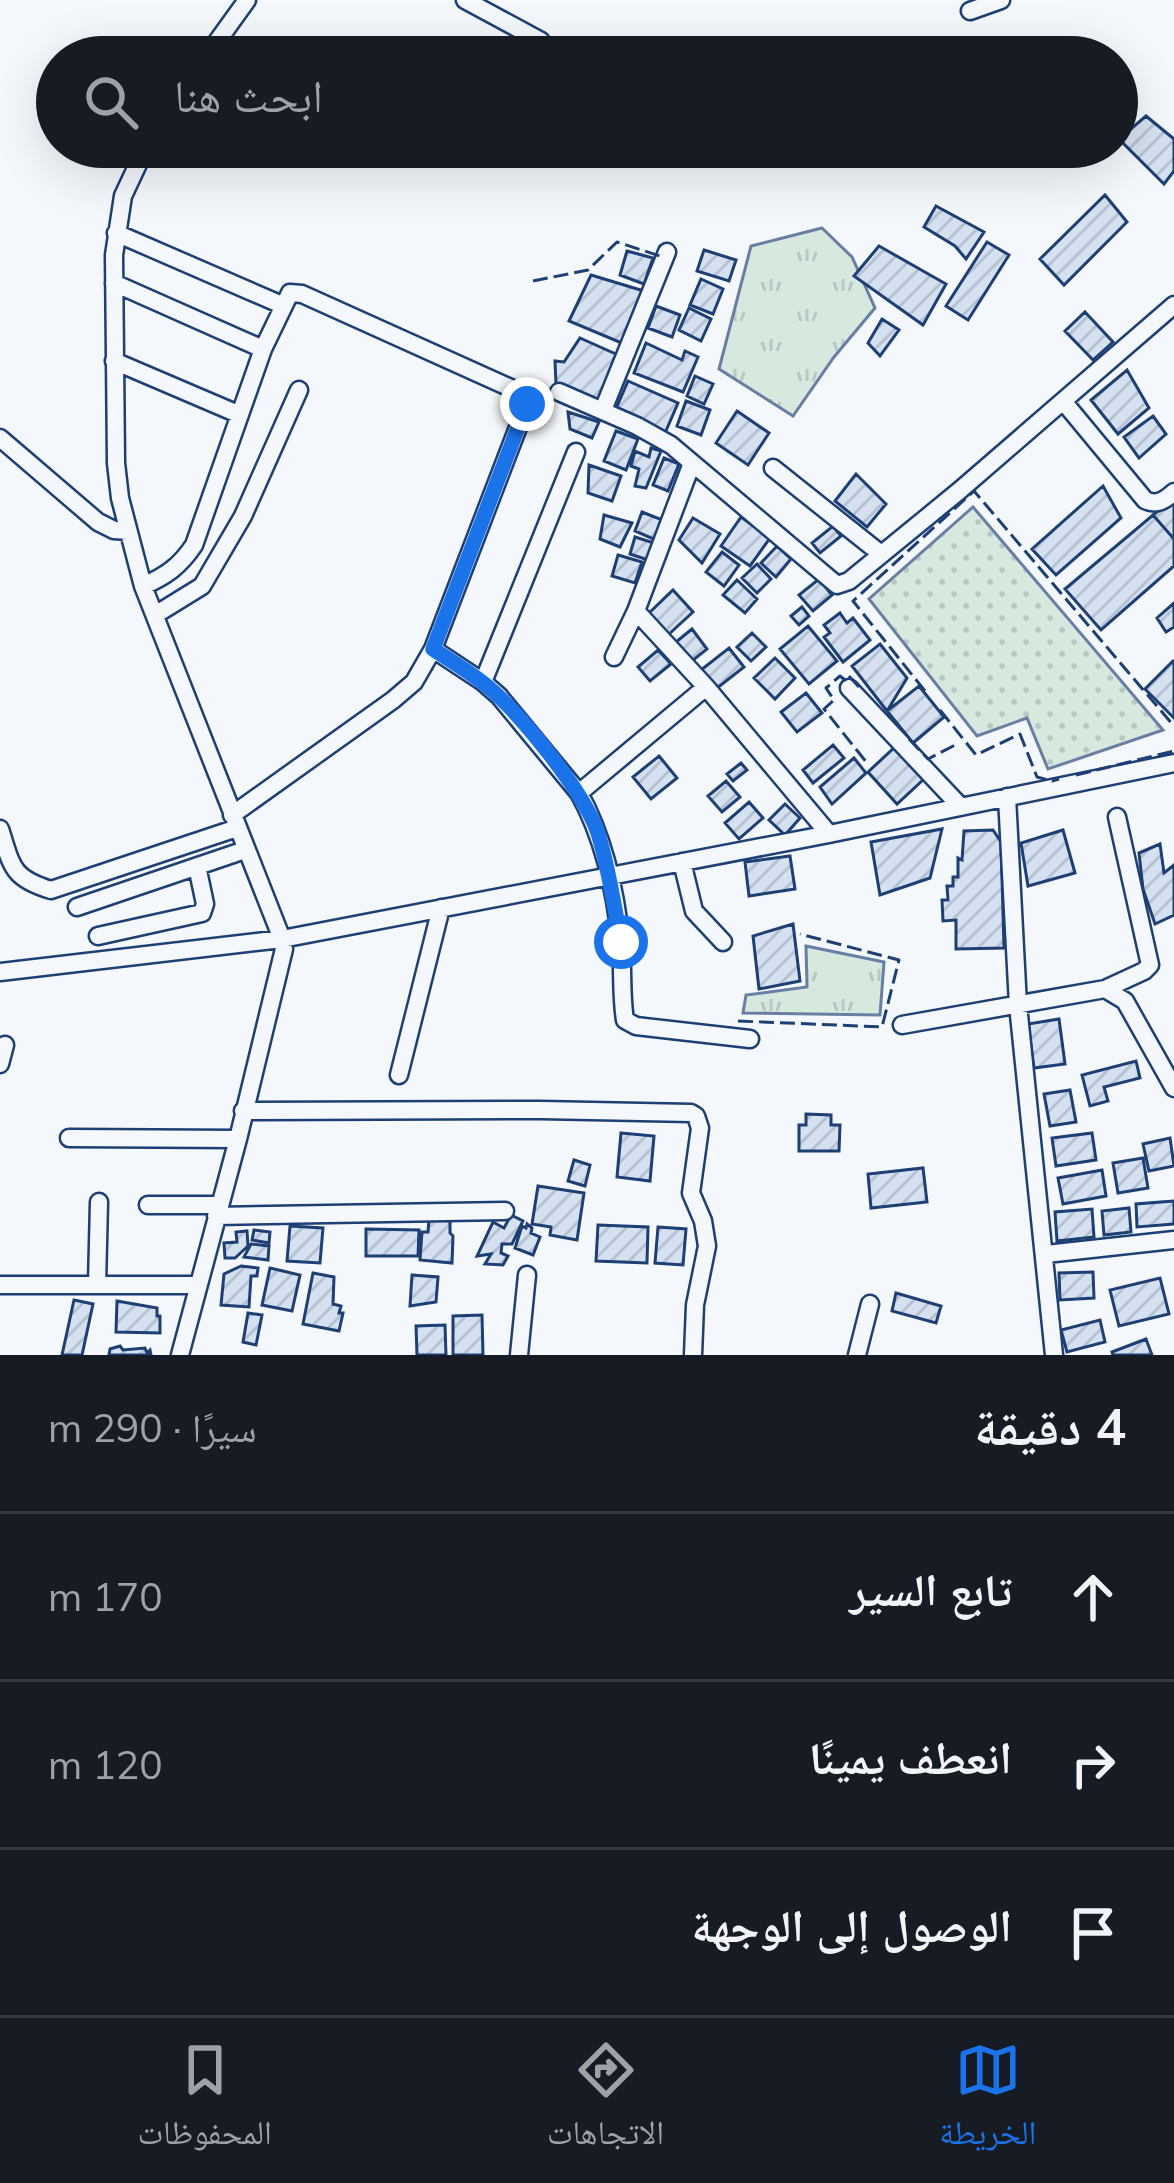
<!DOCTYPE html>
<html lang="ar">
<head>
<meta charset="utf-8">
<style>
	:root { --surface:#171b24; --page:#242831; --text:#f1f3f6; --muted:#9ea1a6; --line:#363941; --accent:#1a73e8 }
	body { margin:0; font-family:Mulish,"Noto Naskh Arabic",sans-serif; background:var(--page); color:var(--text); direction:rtl }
	.stop { position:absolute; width:36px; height:36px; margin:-27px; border:9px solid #1a73e8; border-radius:50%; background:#fff }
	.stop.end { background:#1a73e8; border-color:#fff; box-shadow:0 3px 12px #0008 }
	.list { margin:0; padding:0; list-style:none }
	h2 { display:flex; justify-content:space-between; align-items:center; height:156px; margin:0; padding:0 48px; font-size:51px }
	h2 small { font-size:39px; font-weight:400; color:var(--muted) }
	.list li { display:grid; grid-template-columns:78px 1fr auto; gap:36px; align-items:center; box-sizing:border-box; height:168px; padding:0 48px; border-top:3px solid var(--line) }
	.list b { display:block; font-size:45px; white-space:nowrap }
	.list em { font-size:39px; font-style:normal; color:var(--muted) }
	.icon { flex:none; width:66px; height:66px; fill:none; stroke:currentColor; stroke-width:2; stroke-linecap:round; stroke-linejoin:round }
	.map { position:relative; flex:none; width:1174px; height:1355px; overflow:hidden; direction:ltr }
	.search { position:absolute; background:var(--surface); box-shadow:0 12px 48px #0002; left:36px; right:36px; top:36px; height:132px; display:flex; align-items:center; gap:30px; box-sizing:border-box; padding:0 42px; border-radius:66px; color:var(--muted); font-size:45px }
	.sheet { height:660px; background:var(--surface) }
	nav { display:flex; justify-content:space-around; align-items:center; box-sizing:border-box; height:168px; border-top:3px solid var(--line); background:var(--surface); font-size:33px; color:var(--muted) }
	nav a { display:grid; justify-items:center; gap:6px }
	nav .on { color:var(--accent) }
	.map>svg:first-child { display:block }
	.grass { fill:url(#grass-tufts); stroke:#687fa3; stroke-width:3 }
	.park { fill:url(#park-dots); stroke:#687fa3; stroke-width:3 }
	.building { fill:url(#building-hatch); stroke:#1d3f73; stroke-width:3 }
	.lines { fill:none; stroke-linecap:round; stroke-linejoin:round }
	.minor-casing { stroke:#1d3f73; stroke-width:21 }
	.minor { stroke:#f4f7fb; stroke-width:16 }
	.fence { stroke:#1d3f73; stroke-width:3; stroke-dasharray:15 6; stroke-linecap:butt }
	.route { stroke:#1a73e8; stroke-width:15 }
</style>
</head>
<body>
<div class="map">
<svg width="1174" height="1355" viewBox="0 0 1174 1355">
	<defs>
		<pattern id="grass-tufts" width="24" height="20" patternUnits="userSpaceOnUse" patternTransform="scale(3)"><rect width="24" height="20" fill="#d7e8df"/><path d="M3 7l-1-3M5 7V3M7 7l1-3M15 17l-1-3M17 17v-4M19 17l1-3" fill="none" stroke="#b8c8c3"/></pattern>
		<pattern id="park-dots" width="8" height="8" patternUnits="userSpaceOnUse" patternTransform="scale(3)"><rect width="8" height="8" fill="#d7e8df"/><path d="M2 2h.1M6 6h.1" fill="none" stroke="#b8c8c3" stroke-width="1.8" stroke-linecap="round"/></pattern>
		<pattern id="building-hatch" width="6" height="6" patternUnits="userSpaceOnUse" patternTransform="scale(3)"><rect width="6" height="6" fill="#d5e0f0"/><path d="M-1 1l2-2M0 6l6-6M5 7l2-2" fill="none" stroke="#b6c1d1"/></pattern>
	</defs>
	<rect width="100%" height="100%" fill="#f4f7fb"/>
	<path class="grass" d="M 822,228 L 852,257 L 875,308 L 834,357 L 793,416 L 719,369 L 751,246 Z
		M 806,946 L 884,962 L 880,1015 L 743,1013 L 746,995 L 807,987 Z"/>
	<path class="park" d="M 973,507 L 1163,730 L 1048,769 L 1027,718 L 977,736 L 869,599 Z"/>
	<path class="building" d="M 1146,116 L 1174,139 L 1174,171 L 1164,184 L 1119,139 Z
		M 1105,195 L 1127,222 L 1064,285 L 1040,259 Z
		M 936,206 L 984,232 L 966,259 L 955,246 L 924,227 Z
		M 987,242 L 1009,255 L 968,320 L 946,306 Z
		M 879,246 L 946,284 L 923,325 L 854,276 Z
		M 704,250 L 736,260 L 729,281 L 697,271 Z
		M 627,251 L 653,258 L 644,284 L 620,275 Z
		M 591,275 L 644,291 L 624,344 L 569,321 Z
		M 701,279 L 723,289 L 713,314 L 690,305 Z
		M 656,306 L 680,315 L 672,337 L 648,328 Z
		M 689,308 L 711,319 L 701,341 L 679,330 Z
		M 1085,312 L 1113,342 L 1093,360 L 1065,331 Z
		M 882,319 L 899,330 L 880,356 L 868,343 Z
		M 580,338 L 618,355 L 599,400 L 556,384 L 555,361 L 564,362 Z
		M 646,343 L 682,360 L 685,351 L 698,357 L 683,392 L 634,373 Z
		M 1127,370 L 1149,408 L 1118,434 L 1091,400 Z
		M 695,376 L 713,384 L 704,404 L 687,396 Z
		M 628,381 L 678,403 L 665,433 L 615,411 Z
		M 686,401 L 710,410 L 701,435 L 677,426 Z
		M 737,411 L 769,433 L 748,465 L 716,443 Z
		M 568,412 L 599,422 L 592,438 L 570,429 Z
		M 1153,416 L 1166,434 L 1139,458 L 1124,437 Z
		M 616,431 L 638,439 L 626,470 L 604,461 Z
		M 651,448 L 661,451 L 646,488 L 635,486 L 639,469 L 631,466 L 635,451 L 649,457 Z
		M 664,458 L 679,464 L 668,491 L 653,485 Z
		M 589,465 L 621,476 L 612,501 L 588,493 Z
		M 856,474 L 886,504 L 867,527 L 835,501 Z
		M 1103,486 L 1121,518 L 1056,575 L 1032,549 Z
		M 1174,498 L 1174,539 L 1153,515 Z
		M 642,512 L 665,521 L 658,541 L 635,531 Z
		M 604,515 L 632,523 L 620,547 L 600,539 Z
		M 1153,515 L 1174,539 L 1174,566 L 1101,630 L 1065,589 Z
		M 741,517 L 770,538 L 750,566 L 721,546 Z
		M 693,518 L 720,534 L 702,563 L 679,540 Z
		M 833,526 L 841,536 L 820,553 L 812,543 Z
		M 635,537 L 654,543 L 648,560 L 630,554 Z
		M 777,546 L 791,559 L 776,577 L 761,563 Z
		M 722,552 L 739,565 L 724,586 L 706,572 Z
		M 618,555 L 642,562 L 635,583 L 612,576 Z
		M 757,564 L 771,579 L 757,593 L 742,578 Z
		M 819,579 L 832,595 L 813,611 L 799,595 Z
		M 737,580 L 757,599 L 745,613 L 723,595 Z
		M 673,590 L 693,612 L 668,635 L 648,614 Z
		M 1174,603 L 1174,627 L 1166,632 L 1157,618 Z
		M 802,607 L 809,616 L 799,625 L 791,616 Z
		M 840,613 L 847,623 L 853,618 L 870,640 L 843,662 L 824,637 L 830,633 L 824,625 Z
		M 808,626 L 837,661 L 809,684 L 780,649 Z
		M 692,629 L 707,649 L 692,661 L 676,642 Z
		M 752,633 L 766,647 L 751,661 L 737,647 Z
		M 880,644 L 907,678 L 887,711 L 852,666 Z
		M 729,648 L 744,667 L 716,689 L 701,670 Z
		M 658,650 L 671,664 L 650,681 L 638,667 Z
		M 775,658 L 795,678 L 775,699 L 754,678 Z
		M 1173,661 L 1174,661 L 1174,718 L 1145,689 Z
		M 919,686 L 944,717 L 913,743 L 887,711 Z
		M 806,693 L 822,713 L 797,732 L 781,712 Z
		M 833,745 L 844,758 L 813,783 L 803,770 Z
		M 895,747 L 924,779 L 897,804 L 868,772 Z
		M 659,756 L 677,778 L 651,799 L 633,777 Z
		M 854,758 L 866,773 L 832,804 L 820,787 Z
		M 741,763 L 747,770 L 733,781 L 727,774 Z
		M 726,781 L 740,797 L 722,812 L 708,796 Z
		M 749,802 L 763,818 L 739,839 L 725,823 Z
		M 785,804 L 800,818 L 785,835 L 769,820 Z
		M 942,829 L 930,878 L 880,895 L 871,842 Z
		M 993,830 L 1001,842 L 1004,948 L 956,949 L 956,920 L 943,921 L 942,900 L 948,900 L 947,886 L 953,886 L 953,877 L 958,877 L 958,858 L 962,860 L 964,831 Z
		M 1063,830 L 1075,873 L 1028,886 L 1021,843 Z
		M 1160,844 L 1164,873 L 1174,865 L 1174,915 L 1155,924 L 1143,889 L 1139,853 Z
		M 790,856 L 795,889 L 749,896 L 745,862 Z
		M 793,924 L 800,981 L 759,989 L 753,936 Z
		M 1059,1019 L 1065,1064 L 1034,1068 L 1028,1024 Z
		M 1136,1061 L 1140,1078 L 1104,1087 L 1108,1101 L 1090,1106 L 1082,1075 Z
		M 1070,1090 L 1076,1122 L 1050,1126 L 1044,1094 Z
		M 806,1114 L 831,1115 L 831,1125 L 840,1125 L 839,1151 L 799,1151 L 799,1125 L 806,1125 Z
		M 621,1133 L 654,1136 L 650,1181 L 617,1177 Z
		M 1092,1133 L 1096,1160 L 1056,1166 L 1052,1138 Z
		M 1170,1138 L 1174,1166 L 1149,1171 L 1143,1144 Z
		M 1143,1158 L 1148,1188 L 1118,1193 L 1113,1163 Z
		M 574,1160 L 590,1165 L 585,1186 L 568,1181 Z
		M 923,1168 L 927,1202 L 871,1208 L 868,1174 Z
		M 1102,1170 L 1106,1196 L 1063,1204 L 1058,1178 Z
		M 538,1186 L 584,1193 L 577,1240 L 550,1235 L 551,1227 L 532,1224 Z
		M 1174,1201 L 1174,1224 L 1137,1227 L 1136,1204 Z
		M 1129,1208 L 1131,1232 L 1104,1235 L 1102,1211 Z
		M 1092,1209 L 1094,1237 L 1057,1241 L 1055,1212 Z
		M 511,1215 L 523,1221 L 512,1244 L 502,1244 L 501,1253 L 508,1256 L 503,1265 L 485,1264 L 491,1254 L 477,1256 L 493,1222 L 504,1228 Z
		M 429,1219 L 450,1221 L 450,1233 L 453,1236 L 452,1263 L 420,1260 L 422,1232 L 428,1232 Z
		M 527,1224 L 532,1228 L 531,1233 L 540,1237 L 533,1255 L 515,1248 L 522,1226 L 526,1228 Z
		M 598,1225 L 648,1227 L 647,1263 L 596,1261 Z
		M 290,1226 L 323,1228 L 320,1263 L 287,1261 Z
		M 658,1227 L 686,1229 L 683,1265 L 655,1263 Z
		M 366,1229 L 419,1230 L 418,1256 L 366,1256 Z
		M 254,1230 L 270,1232 L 269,1243 L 252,1240 Z
		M 247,1231 L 248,1246 L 235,1258 L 225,1258 L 224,1243 L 237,1242 L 236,1232 Z
		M 251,1244 L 269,1246 L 268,1260 L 244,1257 Z
		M 241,1266 L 258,1268 L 257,1276 L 251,1276 L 249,1307 L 221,1305 L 224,1274 Z
		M 270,1268 L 300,1275 L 292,1311 L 262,1305 Z
		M 1093,1272 L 1094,1298 L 1060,1300 L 1059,1273 Z
		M 313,1273 L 334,1277 L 333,1304 L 341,1306 L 339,1313 L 343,1313 L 339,1331 L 303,1324 Z
		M 412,1275 L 438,1277 L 436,1302 L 410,1306 Z
		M 1160,1278 L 1169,1314 L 1119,1326 L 1110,1290 Z
		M 896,1293 L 941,1306 L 936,1323 L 892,1311 Z
		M 74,1300 L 93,1304 L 82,1355 L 62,1355 Z
		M 117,1301 L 157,1308 L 157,1316 L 160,1316 L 160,1333 L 116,1332 Z
		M 248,1313 L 262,1315 L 256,1345 L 243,1342 Z
		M 482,1315 L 483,1355 L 453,1355 L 453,1316 Z
		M 1100,1320 L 1105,1342 L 1067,1352 L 1061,1330 Z
		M 445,1325 L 446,1355 L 417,1355 L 416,1326 Z
		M 1146,1339 L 1152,1355 L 1113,1355 L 1112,1352 Z
		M 120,1346 L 123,1350 L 145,1348 L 147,1353 L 150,1350 L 151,1355 L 109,1355 L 110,1349 Z"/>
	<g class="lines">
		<g class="minor-casing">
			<path id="minor" d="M 465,0 L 541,41
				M 970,11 L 1001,0
				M 206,57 L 247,0
				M 146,147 L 123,196 L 114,255 L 116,463 L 120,498 L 143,586 L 282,939 L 284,949 L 238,1139 L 180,1355
				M 116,233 L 282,305
				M 114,283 L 263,349
				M 114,361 L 238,414
				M 559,392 L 637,426 L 671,445 L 837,585 L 849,581 L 959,491 L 1174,305
				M 1063,401 L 1145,500 C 1157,506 1165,500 1174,492
				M 603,410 L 667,252
				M 0,438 L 98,522 L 114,530 L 128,531
				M 692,463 L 636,611 L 706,687 L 829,834
				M 773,468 L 881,554
				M 143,586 C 166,576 180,566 194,545 L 263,349 L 290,293 L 302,294 L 526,395 L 527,404 L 433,649 L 414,682 L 393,700 L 232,815
				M 155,615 L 202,586 L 243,516 L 299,390
				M 433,649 L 483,682 L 499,696 L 579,793 C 604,838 616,894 621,945 C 623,970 621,996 625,1020 L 636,1026 L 750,1039
				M 614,657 L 636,611
				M 483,682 L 576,452
				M 849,688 L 960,806
				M 579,793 L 706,687
				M 1007,797 L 1018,1005 L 1054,1355
				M 0,829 C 12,866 11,878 51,890 L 237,828
				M 682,862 L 694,911 L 723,942
				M 77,907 L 245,850
				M 98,936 L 202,913 L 205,904 L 197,866
				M 0,972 L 282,939 L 829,834 L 1174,763
				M 1105,989 L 1144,971 L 1150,965 L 1117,817
				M 902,1025 L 1105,989 L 1125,1001 L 1174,1088
				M 0,1064 L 5,1045
				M 399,1075 L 441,908
				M 243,1111 L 541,1110 L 691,1113 L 696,1116 L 700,1128 L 691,1193 L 703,1221 L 707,1246 L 695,1305 L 693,1355
				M 69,1138 L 238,1139
				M 148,1205 L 219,1205
				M 216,1216 L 505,1211
				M 1046,1254 L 1174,1240
				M 0,1285 L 197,1285
				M 97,1285 L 99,1202
				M 519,1355 L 527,1275
				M 857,1355 L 870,1304"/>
		</g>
		<use href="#minor" class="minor"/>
		<path class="fence" d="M 533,281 L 588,270 L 617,242 L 660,256
			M 859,687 L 848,675 L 845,680 L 840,676 L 826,688 L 834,700 L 824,709 L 867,763
			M 925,691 L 853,601 L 974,491 L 1174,726
			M 940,710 L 976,755 L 1020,734 L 1037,777 L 1052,781 L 1059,779
			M 909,739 L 928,759 L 959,743
			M 1076,775 L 1174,751
			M 738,1021 L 882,1027 L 899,960 L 800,934"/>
	</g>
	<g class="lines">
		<path class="route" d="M 527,404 L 433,649 C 451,661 470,672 487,686 C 520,713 584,792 598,833 C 609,869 614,906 621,942"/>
	</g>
</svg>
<div class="stop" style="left:621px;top:942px"></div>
<div class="stop end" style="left:527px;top:404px"></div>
<div class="search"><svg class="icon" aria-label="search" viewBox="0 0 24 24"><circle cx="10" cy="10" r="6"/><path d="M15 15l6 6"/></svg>ابحث هنا</div>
</div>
<section class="sheet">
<h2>4 دقيقة<small>سيرًا · 290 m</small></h2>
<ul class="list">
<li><svg class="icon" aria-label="ahead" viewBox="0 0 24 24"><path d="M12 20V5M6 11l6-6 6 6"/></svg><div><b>تابع السير</b></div><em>170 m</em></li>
<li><svg class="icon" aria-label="right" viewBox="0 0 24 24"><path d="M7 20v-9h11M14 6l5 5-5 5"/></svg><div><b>انعطف يمينًا</b></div><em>120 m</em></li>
<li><svg class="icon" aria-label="arrive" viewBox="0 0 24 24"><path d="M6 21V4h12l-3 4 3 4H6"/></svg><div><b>الوصول إلى الوجهة</b></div></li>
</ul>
</section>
<nav>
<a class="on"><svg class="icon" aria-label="map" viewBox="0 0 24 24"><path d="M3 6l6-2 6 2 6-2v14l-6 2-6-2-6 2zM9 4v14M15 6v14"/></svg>الخريطة</a>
<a><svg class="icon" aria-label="directions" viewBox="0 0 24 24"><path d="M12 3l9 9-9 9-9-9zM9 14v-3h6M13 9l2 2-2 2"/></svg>الاتجاهات</a>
<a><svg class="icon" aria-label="saved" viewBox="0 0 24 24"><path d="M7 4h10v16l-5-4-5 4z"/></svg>المحفوظات</a>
</nav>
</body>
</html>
